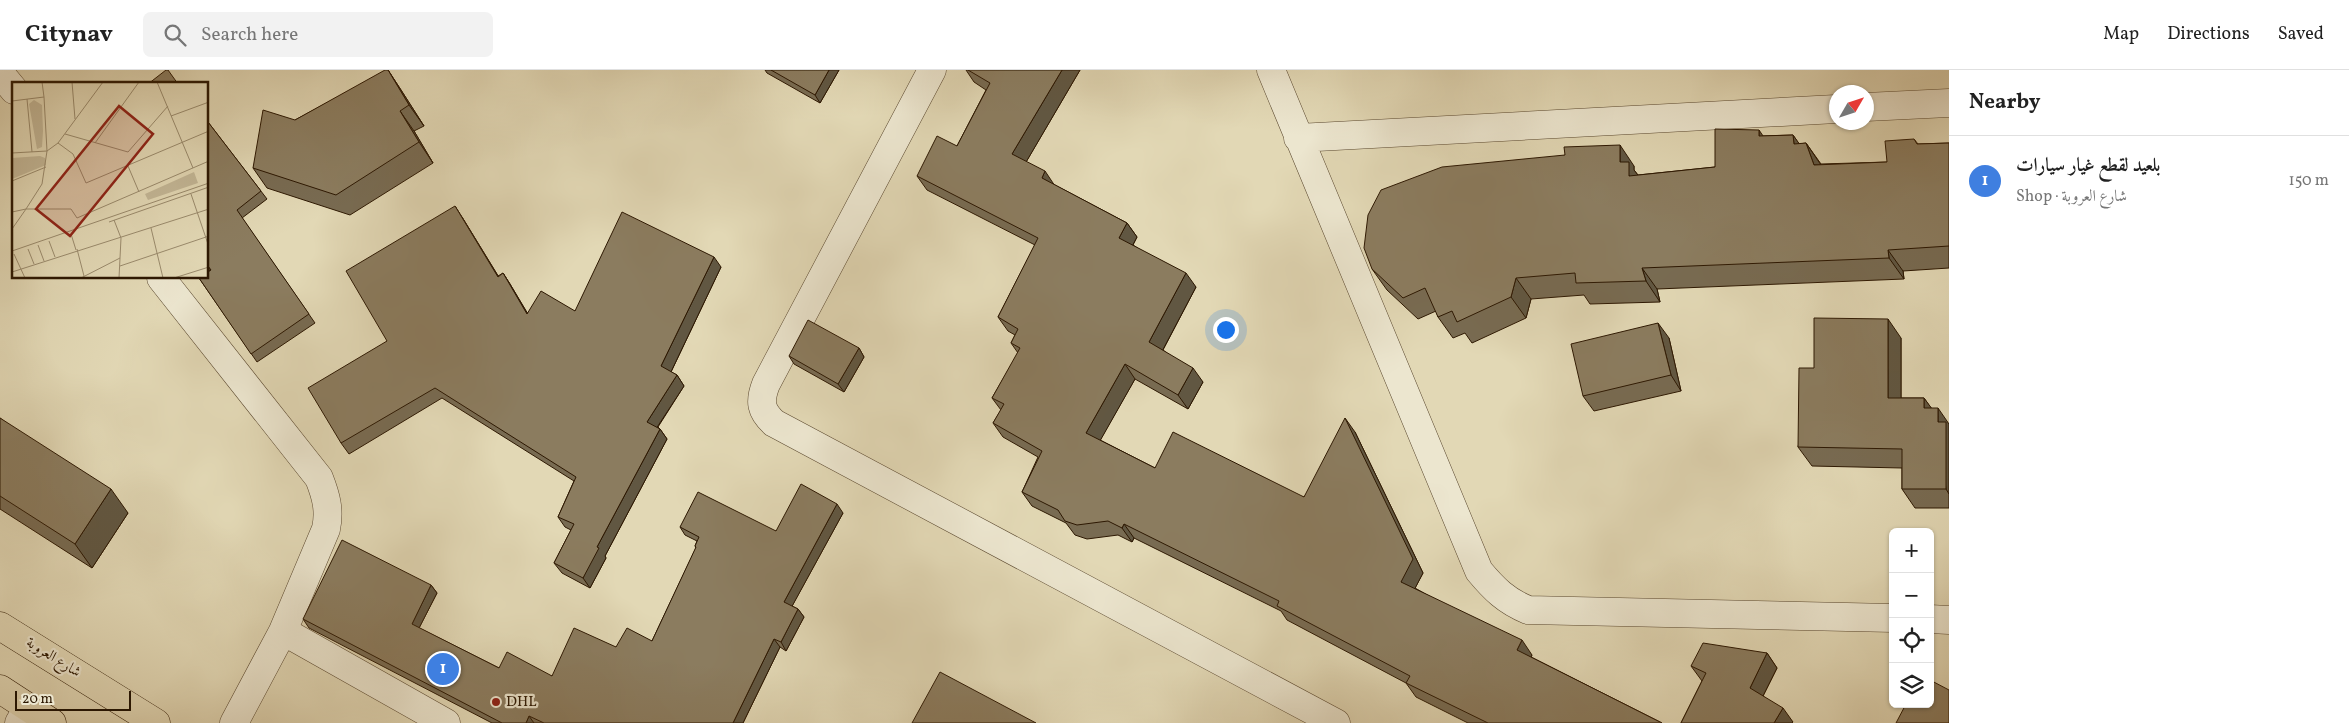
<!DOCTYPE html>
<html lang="en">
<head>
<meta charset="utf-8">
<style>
	:root { --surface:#fff; --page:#f2f2f2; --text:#222; --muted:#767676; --line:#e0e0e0; --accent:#0f766e }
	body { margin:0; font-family:Vollkorn,Amiri,serif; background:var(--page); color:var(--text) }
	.controls { position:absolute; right:15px; bottom:15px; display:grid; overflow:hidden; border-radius:8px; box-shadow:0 1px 4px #0004 }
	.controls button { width:45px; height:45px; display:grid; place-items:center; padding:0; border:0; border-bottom:1px solid var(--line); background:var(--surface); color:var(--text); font:25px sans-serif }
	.compass { position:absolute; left:1829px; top:15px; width:45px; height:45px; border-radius:50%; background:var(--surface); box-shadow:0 1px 4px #0004; rotate:51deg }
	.scale { position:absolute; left:15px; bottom:12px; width:116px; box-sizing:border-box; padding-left:5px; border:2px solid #2d1802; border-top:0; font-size:14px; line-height:18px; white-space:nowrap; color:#2d1802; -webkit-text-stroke:4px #ece6cf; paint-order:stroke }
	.you { position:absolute; left:1225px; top:259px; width:18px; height:18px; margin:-12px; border:4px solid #fff; border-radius:50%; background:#1a73e8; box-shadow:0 0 0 8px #1a73e833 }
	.badge { display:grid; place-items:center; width:32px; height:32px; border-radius:50%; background:var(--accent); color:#fff; font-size:16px; font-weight:700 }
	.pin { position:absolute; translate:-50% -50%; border:2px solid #fff; box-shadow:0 1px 5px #0006 }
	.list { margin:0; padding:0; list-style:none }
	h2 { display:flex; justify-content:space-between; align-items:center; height:65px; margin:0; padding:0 20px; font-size:21px }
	h2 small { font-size:16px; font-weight:400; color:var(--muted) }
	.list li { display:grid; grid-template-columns:32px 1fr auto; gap:15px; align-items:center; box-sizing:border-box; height:90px; padding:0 20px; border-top:1px solid var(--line) }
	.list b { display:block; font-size:19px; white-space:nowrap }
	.list p { margin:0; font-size:16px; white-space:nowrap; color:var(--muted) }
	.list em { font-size:16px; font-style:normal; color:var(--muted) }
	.icon { flex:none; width:28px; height:28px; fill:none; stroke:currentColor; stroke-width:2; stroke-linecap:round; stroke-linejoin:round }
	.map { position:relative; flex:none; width:1949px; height:653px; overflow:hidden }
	header { display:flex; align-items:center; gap:30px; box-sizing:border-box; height:70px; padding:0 25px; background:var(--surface); border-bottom:1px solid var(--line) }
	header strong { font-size:24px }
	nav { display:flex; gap:28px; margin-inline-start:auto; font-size:18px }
	.search { width:350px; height:45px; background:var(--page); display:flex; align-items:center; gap:12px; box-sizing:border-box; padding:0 18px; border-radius:8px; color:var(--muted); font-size:19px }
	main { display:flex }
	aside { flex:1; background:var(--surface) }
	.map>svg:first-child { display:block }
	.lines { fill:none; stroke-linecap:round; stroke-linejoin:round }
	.minor-casing { stroke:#5a482f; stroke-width:29 }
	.highway-casing { stroke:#2d1802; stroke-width:29 }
	.minor { stroke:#ece6cf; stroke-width:28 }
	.highway { stroke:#e2d8b5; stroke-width:28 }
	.wall { fill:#786b52; stroke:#2d1802 }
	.shaded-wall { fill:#615742; stroke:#2d1802 }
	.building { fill:#8b7c5f; stroke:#2d1802 }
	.poi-dot { fill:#8f2418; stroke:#ece6cf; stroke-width:2 }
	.labels { text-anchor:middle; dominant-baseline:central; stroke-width:4.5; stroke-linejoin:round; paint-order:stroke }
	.street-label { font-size:15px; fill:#2d1802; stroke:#ece6cf }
	.poi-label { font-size:15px; fill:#2d1802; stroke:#ece6cf; text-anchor:start }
	.inset-road { fill:none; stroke:#9a8b6d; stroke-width:1 }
	.view { fill:#8f2418; fill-opacity:0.15; stroke:#8f2418; stroke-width:2.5 }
	.inset-edge { fill:none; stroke:#2d1802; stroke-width:2.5 }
</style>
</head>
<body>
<header>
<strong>Citynav</strong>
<div class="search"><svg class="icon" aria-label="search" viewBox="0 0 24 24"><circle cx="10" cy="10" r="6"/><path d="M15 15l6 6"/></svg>Search here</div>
<nav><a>Map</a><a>Directions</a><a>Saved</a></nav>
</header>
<main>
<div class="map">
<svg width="1949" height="653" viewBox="0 0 1949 653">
	<rect width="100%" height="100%" fill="#e2d8b5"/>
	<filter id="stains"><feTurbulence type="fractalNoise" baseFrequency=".004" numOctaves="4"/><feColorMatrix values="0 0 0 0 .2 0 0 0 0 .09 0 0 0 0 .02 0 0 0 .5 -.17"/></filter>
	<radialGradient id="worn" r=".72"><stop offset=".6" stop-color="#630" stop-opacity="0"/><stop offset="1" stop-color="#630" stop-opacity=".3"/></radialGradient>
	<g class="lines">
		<g class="minor-casing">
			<path id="minor" d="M 932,0 L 766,314 C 759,332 761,341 774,353 L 1336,653
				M 1271,0 L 1479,501 C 1494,519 1506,531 1528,540 L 1893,548
				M 0,3 L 14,20
				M 1866,37 L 1949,33
				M 1298,68 L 1836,39
				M 161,208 L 319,408 C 326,426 330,440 326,459 L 283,561 L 446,653
				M 1930,549 L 1949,550
				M 19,653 L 28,638
				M 234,653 L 283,561"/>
		</g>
		<g class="highway-casing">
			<path id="highway" d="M 0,556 L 156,653
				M 0,619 L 52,653"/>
		</g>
		<use href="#minor" class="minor"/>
		<use href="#highway" class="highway"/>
	</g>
	<path class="wall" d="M 388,0 L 401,20 L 424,56 L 414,61 L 433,93 L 350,145 L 267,118 L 253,98 L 295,50 Z
		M 765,0 L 839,0 L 820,33 L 767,3 Z
		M 966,0 L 1080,0 L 1026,92 L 1053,114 L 1127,153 L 1137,167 L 1133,175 L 1196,217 L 1163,280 L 1203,312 L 1188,339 L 1135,309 L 1100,370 L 1155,398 L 1304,427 L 1355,362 L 1423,503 L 1415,518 L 1532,585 L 1531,587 L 1662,653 L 1468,653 L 1416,627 L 1406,613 L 1287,550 L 1281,541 L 1134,468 L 1132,472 L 1118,465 L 1087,469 L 1075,465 L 1066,453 L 1032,436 L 1022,422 L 1038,387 L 1003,367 L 993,353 L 1001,340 L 992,328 L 1018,283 L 1011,273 L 1015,265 L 1008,261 L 998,247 L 1035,175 L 927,120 L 917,106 L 957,76 L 986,20 L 974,12 Z
		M 208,52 L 267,129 L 242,148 L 315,253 L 257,292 L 199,208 L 210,200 L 208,196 Z
		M 1793,65 L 1799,74 L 1806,73 L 1821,94 L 1887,92 L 1914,69 L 1918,74 L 1949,73 L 1949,198 L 1903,201 L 1904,209 L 1657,219 L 1660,232 L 1590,234 L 1584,225 L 1531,229 L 1526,248 L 1472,273 L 1465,263 L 1453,268 L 1438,247 L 1436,241 L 1418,249 L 1387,220 L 1372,199 L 1565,85 L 1634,96 L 1634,100 L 1638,105 L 1715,97 L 1763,66 Z
		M 462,147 L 498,206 L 503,203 L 510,214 L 527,243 L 575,241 L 721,197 L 671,302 L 677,305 L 684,316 L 658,357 L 660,359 L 667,369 L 605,486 L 606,488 L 590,518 L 562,503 L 554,493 L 571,460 L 565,457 L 558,447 L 574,411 L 442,328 L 349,384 L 341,373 L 387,271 Z
		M 1669,268 L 1681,321 L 1594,341 L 1583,326 Z
		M 1901,268 L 1901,328 L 1924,328 L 1931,338 L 1949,354 L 1949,438 L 1915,438 L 1902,419 L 1902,398 L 1812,396 L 1798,377 L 1814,298 Z
		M 859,278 L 864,287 L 844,322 L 794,294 L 789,286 Z
		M 0,348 L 128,443 L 92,498 L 0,439 Z
		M 843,443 L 792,536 L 798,539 L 804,547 L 786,581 L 780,577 L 743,653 L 492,653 L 309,558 L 303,549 L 431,515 L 437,523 L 419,558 L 499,598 L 552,606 L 616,577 L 652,571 L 696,478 L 695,476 L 697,471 L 685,465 L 680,457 L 776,461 Z
		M 1767,583 L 1777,598 L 1763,626 L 1793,652 L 1792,653 L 1681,653 L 1702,611 L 1691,596 Z"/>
	<path class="shaded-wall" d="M 388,0 L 401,20 L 424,56 L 409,35 Z
		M 829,0 L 839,0 L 820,33 L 815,25 Z
		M 1062,0 L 1080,0 L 1022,99 L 1012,84 Z
		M 400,41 L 414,61 L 433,93 L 419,72 Z
		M 1759,60 L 1774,82 L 1759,66 Z
		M 1793,65 L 1808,86 L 1794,74 Z
		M 1806,73 L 1821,95 L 1814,95 Z
		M 1620,75 L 1634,96 L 1634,100 L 1644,113 L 1644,128 L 1620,92 Z
		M 1045,101 L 1055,116 L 1042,108 Z
		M 455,136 L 462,147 L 505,217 L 498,207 Z
		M 1127,153 L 1137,167 L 1129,182 L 1119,168 Z
		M 1888,180 L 1903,201 L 1904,209 L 1889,188 Z
		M 714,187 L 721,197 L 669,306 L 661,296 Z
		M 1642,198 L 1657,219 L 1660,232 L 1646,211 Z
		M 503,203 L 510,214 L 534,254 L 527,244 Z
		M 1186,203 L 1196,217 L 1159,287 L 1149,272 Z
		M 1516,208 L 1531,229 L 1526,248 L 1511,227 Z
		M 1888,249 L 1901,268 L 1901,347 L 1888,328 Z
		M 1658,253 L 1669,268 L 1681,321 L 1671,305 Z
		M 859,278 L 864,287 L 844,322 L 838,314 Z
		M 1125,294 L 1135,309 L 1096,378 L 1086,363 Z
		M 1193,298 L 1203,312 L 1188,339 L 1178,325 Z
		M 677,305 L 684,316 L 654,362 L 647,352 Z
		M 1924,328 L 1938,347 L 1924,338 Z
		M 1938,338 L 1949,354 L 1949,424 L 1946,419 L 1938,352 Z
		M 1345,348 L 1355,362 L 1423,503 L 1411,526 L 1401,512 Z
		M 660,359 L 667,369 L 605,486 L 606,488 L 590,518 L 583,508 L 597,477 Z
		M 111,419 L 128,443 L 92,498 L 75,474 Z
		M 837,434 L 843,443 L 790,540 L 784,532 Z
		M 1124,454 L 1134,468 L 1132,472 L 1122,458 Z
		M 431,515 L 437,523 L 417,562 L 412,554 Z
		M 798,539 L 804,547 L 786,581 L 781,572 Z
		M 774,569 L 780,577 L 743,653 L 733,653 Z
		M 1522,570 L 1532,585 L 1527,594 L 1517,580 Z
		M 1767,583 L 1777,598 L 1760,632 L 1750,618 Z
		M 1783,638 L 1793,652 L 1792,653 L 1774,653 Z
		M 529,646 L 534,653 L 526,653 Z"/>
	<path class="building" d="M 166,0 L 168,0 L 178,14 L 148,14 Z
		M 385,0 L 388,0 L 409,35 L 400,41 L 419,72 L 336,125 L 253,98 L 263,40 L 295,50 Z
		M 771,0 L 829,0 L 815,25 Z
		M 968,0 L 1062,0 L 1012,84 L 1045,101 L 1042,108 L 1127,153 L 1119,168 L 1186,203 L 1149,272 L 1193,298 L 1178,325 L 1125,294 L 1086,363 L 1155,398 L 1173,362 L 1304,427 L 1345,348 L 1413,489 L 1401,512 L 1522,570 L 1517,580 L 1662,653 L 1488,653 L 1406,613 L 1410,606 L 1277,536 L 1279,531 L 1124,454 L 1122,458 L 1108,451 L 1077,455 L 1065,451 L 1058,440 L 1022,422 L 1042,381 L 993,353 L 1004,334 L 992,328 L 1020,278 L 1011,273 L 1018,259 L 998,247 L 1038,168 L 917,106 L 937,66 L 957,76 L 990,13 Z
		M 208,52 L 261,121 L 237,140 L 309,244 L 251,284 L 199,208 L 208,208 L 208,202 L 211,200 L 208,196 Z
		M 1715,59 L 1759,60 L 1759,66 L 1793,65 L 1794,74 L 1806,73 L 1814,95 L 1887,92 L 1885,71 L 1914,69 L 1917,74 L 1949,73 L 1949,176 L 1888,180 L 1889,188 L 1642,198 L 1646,211 L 1576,213 L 1575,203 L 1516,208 L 1511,227 L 1457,252 L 1452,241 L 1438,247 L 1425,218 L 1403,228 L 1372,199 L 1364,178 L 1368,145 L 1381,120 L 1442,97 L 1565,85 L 1564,77 L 1620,75 L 1620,92 L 1629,92 L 1629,106 L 1715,97 Z
		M 455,136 L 498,207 L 503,203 L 527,244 L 541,221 L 575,241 L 622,142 L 714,187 L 661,296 L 677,305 L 647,352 L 660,359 L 597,477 L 599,478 L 583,508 L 554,493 L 574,454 L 558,447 L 576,407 L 435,318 L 341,373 L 308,318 L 387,271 L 346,201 Z
		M 1814,248 L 1888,249 L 1888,328 L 1924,328 L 1924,338 L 1938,338 L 1938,352 L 1946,352 L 1946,419 L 1902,419 L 1902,379 L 1798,377 L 1799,298 L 1814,298 Z
		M 808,250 L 859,278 L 838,314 L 789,286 Z
		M 1658,253 L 1671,305 L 1583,326 L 1571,274 Z
		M 0,348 L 111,419 L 75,474 L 0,426 Z
		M 801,414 L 837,434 L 784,532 L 798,539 L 781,572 L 774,569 L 733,653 L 544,653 L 529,646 L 526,653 L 502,653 L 303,549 L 342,470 L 431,515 L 412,554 L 499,598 L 507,582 L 552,606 L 574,558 L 616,577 L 627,558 L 652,571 L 696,477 L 695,476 L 699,467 L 680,457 L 698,422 L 776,461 Z
		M 1703,573 L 1767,583 L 1750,618 L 1783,638 L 1774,653 L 1681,653 L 1706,603 L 1691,596 Z
		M 940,602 L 1036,653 L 912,653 Z
		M 1930,610 L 1949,620 L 1949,653 L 1896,653 L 1906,634 L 1930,634 Z"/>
	<circle class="poi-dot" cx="496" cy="632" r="5"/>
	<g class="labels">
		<g class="street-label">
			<text transform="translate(53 588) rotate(32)">شارع العروبة</text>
		</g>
		<g class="poi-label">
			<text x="506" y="632">DHL</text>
		</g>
	</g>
	<g transform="translate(12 12)">
		<rect width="196" height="196" fill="#e2d8b5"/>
		<path d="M 22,18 L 30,23 L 31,49 L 30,65 L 25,67 L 17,22 ZM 28,74 L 33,76 L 34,83 L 0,97 L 0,76 ZM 182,90 L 186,101 L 136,118 L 133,112 Z" fill="#c3b797"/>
		<path class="inset-road" d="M 60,0 L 63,37M 145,0 L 181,86M 15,17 L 20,70M 0,19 L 32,15 L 30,0M 159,34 L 197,20M 53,52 L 116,70 L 156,24M 46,61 L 61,72 L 74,101 L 197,49M 83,61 L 127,0M 0,71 L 35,69 L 32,15M 116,84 L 127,110M 0,99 L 34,85M 179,112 L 197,165M 0,130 L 14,127 L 30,102 L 35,69 L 46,61 L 91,0M 102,138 L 109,156 L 107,196M 97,140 L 197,105M 139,146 L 151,196M 0,147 L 14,127 L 59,127 L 65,136 L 197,79M 59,152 L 64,168M 37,159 L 43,175M 26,163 L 32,179M 16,167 L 22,182M 65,167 L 72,194M 0,169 L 197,101M 2,172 L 13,196M 108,184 L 197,154M 0,190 L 197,127M 69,196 L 108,176M 162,196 L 197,185"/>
		<path class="view" d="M 107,24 L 141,52 L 58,154 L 24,127 Z"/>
		<rect width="196" height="196" class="inset-edge"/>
	</g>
	<rect width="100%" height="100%" filter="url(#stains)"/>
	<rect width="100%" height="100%" fill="url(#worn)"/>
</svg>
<div class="controls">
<button>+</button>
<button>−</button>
<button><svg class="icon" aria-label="locate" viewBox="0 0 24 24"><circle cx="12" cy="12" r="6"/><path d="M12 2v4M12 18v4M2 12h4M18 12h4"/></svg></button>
<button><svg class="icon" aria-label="layers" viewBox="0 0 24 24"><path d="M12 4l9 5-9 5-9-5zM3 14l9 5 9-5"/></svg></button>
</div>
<svg class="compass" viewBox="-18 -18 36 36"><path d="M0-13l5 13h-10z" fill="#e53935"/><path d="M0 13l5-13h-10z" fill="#767676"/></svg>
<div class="scale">20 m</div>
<div class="you"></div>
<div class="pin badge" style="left:443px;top:599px;background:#3f7fe0">1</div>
</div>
<aside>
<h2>Nearby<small></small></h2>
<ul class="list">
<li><span class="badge" style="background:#3f7fe0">1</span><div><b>بلعيد لقطع غيار سيارات</b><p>Shop · شارع العروبة</p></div><em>150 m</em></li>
</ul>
</aside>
</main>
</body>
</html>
